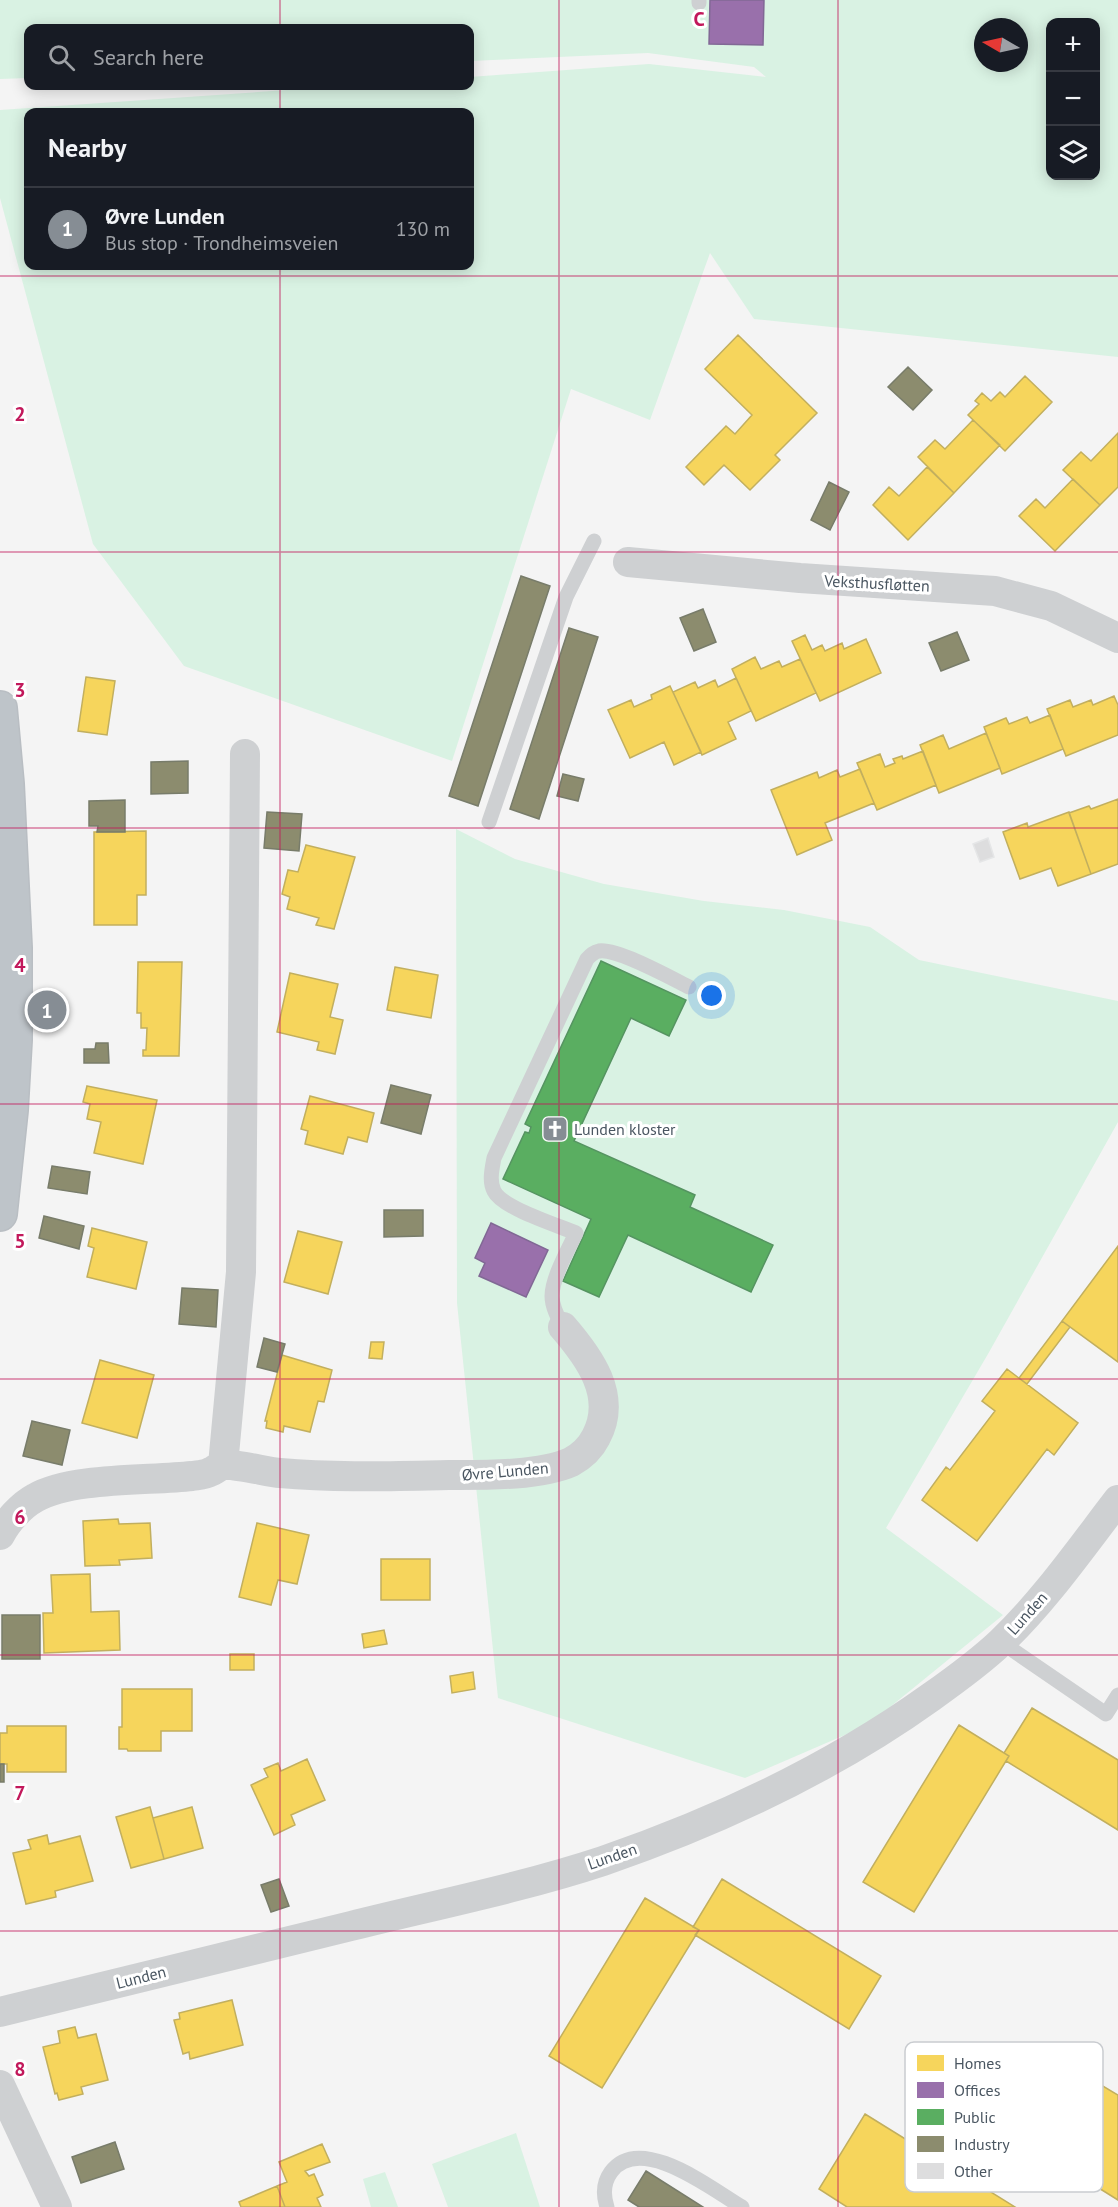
<!DOCTYPE html>
<html lang="en">
<head>
<meta charset="utf-8">
<style>
	:root { --surface:#171b24; --page:#20242c; --text:#f1f3f6; --muted:#9ea1a6; --line:#363941; --accent:#868d94 }
	body { margin:0; font-family:"PT Sans",sans-serif; background:var(--page); color:var(--text) }
	.controls { position:absolute; right:18px; top:18px; display:grid; overflow:hidden; border-radius:12px; box-shadow:0 3px 15px #0003 }
	.controls button { width:54px; height:54px; display:grid; place-items:center; padding:0; border:0; border-bottom:2px solid var(--line); background:var(--surface); color:var(--text); font:30px sans-serif }
	.compass { position:absolute; left:974px; top:18px; width:54px; height:54px; border-radius:50%; background:var(--surface); box-shadow:0 3px 15px #0003; rotate:279deg }
	.you { position:absolute; left:712px; top:996px; width:21px; height:21px; margin:-15px; border:4px solid #fff; border-radius:50%; background:#1a73e8; box-shadow:0 0 0 9px #1a73e833 }
	.badge { display:grid; place-items:center; width:39px; height:39px; border-radius:50%; background:var(--accent); color:#fff; font-size:20px; font-weight:700 }
	.pin { position:absolute; translate:-50% -50%; border:3px solid #fff; box-shadow:0 2px 6px #0006 }
	.list { margin:0; padding:0; list-style:none }
	h2 { display:flex; justify-content:space-between; align-items:center; height:78px; margin:0; padding:0 24px; font-size:26px }
	h2 small { font-size:20px; font-weight:400; color:var(--muted) }
	.list li { display:grid; grid-template-columns:39px 1fr auto; gap:18px; align-items:center; box-sizing:border-box; height:84px; padding:0 24px; border-top:2px solid var(--line) }
	.list b { display:block; font-size:22px; white-space:nowrap }
	.list p { margin:0; font-size:20px; white-space:nowrap; color:var(--muted) }
	.list em { font-size:20px; font-style:normal; color:var(--muted) }
	.icon { flex:none; width:33px; height:33px; fill:none; stroke:currentColor; stroke-width:2; stroke-linecap:round; stroke-linejoin:round }
	.map { position:relative; flex:none; width:1118px; height:2207px; overflow:hidden }
	.search { position:absolute; background:var(--surface); box-shadow:0 3px 15px #0003; left:24px; top:24px; width:450px; height:66px; display:flex; align-items:center; gap:15px; box-sizing:border-box; padding:0 21px; border-radius:12px; color:var(--muted); font-size:22px }
	.panel { position:absolute; background:var(--surface); box-shadow:0 3px 15px #0003; left:24px; top:108px; width:450px; height:162px; border-radius:12px }
	.map>svg:first-child { display:block }
	.green { fill:#d9f2e3; fill-rule:evenodd }
	.homes { fill:#f6d55c; stroke:#c2af5e; stroke-width:1.5 }
	.offices { fill:#9970ab; stroke:#816895; stroke-width:1.5 }
	.public { fill:#5aae61; stroke:#559461; stroke-width:1.5 }
	.industry { fill:#8c8c6e; stroke:#787c6a; stroke-width:1.5 }
	.building { fill:#ddddde; stroke:#e5e6e7; stroke-width:1.5 }
	.lines { fill:none; stroke-linecap:round; stroke-linejoin:round }
	.highway-casing { stroke:#b9bec3; stroke-width:36 }
	.lane { stroke:#ced0d2; stroke-width:15 }
	.street { stroke:#ced0d2; stroke-width:30 }
	.highway { stroke:#bec4c9; stroke-width:33 }
	.grid { fill:none; stroke:#c2185b; stroke-width:1.5; stroke-opacity:0.55 }
	.labels { text-anchor:middle; dominant-baseline:central; stroke-width:6; stroke-linejoin:round; paint-order:stroke }
	.street-label { font-size:16px; fill:#4a5661; stroke:#fff }
	.poi-label { font-size:16px; fill:#4a5661; stroke:#fff; text-anchor:start }
	.key { fill:#fff; stroke:#c9ccd0; stroke-width:1.5 }
	.key-label { font-size:16px; fill:#4a5661 }
	.grid-label { font-size:20px; text-anchor:middle; font-weight:bold; fill:#c2185b; stroke:#fff; stroke-width:6; stroke-linejoin:round; paint-order:stroke }
</style>
</head>
<body>
<div class="map">
<svg width="1118" height="2207" viewBox="0 0 1118 2207">
	<rect width="100%" height="100%" fill="#f4f4f4"/>
	<path class="green" d="M 0,0 L 1118,0 L 1118,357 L 754,319 L 710,253 L 650,420 L 571,389 L 452,761 L 184,666 L 93,544 L 0,198 L 0,110 L 345,86 L 470,86 L 470,77 L 649,64 L 766,77 L 754,67 L 648,53 L 470,61 L 470,28 L 28,28 L 28,78 L 0,79 ZM 1050,22 L 1096,22 L 1096,176 L 1050,176 ZM 983,27 L 1019,27 L 1019,63 L 983,63 ZM 28,112 L 470,112 L 470,266 L 28,266 Z
		M 456,829 L 515,859 L 604,884 L 704,901 L 784,910 L 870,927 L 919,960 L 1118,1001 L 1118,1122 L 988,1354 L 886,1528 L 1003,1615 L 868,1725 L 745,1778 L 498,1698 L 457,1303 Z
		M 516,2133 L 540,2207 L 448,2207 L 432,2164 Z
		M 385,2172 L 398,2207 L 371,2207 L 363,2179 Z"/>
	<path class="homes" d="M 738,335 L 817,413 L 775,455 L 780,460 L 750,490 L 724,465 L 704,485 L 686,467 L 726,426 L 735,434 L 752,415 L 705,369 Z
		M 1025,376 L 1052,402 L 1005,451 L 968,415 L 979,404 L 975,401 L 982,393 L 991,401 L 1000,392 L 1005,397 Z
		M 973,420 L 1000,445 L 954,493 L 918,457 L 935,440 L 945,449 Z
		M 1118,433 L 1118,487 L 1100,505 L 1063,470 L 1081,452 L 1091,461 Z
		M 927,467 L 954,493 L 908,540 L 873,505 L 889,487 L 899,496 Z
		M 1073,479 L 1100,505 L 1055,551 L 1019,516 L 1036,499 L 1045,508 Z
		M 805,635 L 812,650 L 822,645 L 825,651 L 842,643 L 844,649 L 866,639 L 881,673 L 820,701 L 792,641 Z
		M 755,657 L 761,669 L 779,661 L 782,667 L 800,659 L 816,693 L 756,721 L 732,669 Z
		M 86,677 L 115,681 L 107,735 L 78,731 Z
		M 736,678 L 751,711 L 728,722 L 736,739 L 702,755 L 673,692 L 695,682 L 698,688 L 715,680 L 718,687 Z
		M 670,686 L 701,752 L 674,765 L 664,742 L 630,758 L 608,710 L 631,700 L 634,707 L 652,699 L 651,695 Z
		M 1114,696 L 1118,705 L 1118,735 L 1066,756 L 1047,709 L 1070,700 L 1073,707 L 1091,700 L 1093,705 Z
		M 1050,715 L 1063,749 L 1002,774 L 984,727 L 1006,718 L 1009,724 L 1027,717 L 1030,723 Z
		M 986,733 L 1000,768 L 939,793 L 920,745 L 943,735 L 949,749 Z
		M 923,751 L 936,785 L 877,810 L 857,763 L 880,754 L 885,767 L 895,763 L 893,759 L 902,756 L 903,759 Z
		M 860,769 L 874,803 L 825,823 L 832,840 L 797,855 L 771,790 L 817,772 L 819,778 L 837,770 L 840,777 Z
		M 1118,799 L 1118,864 L 1091,874 L 1069,813 L 1089,806 L 1091,809 Z
		M 1069,812 L 1091,874 L 1058,886 L 1051,868 L 1020,879 L 1003,832 L 1027,823 L 1028,827 Z
		M 146,831 L 146,895 L 137,895 L 137,925 L 94,925 L 94,832 Z
		M 306,845 L 355,857 L 334,929 L 316,925 L 319,918 L 287,909 L 290,897 L 282,894 L 288,870 L 298,872 Z
		M 138,962 L 182,962 L 179,1056 L 143,1056 L 143,1050 L 146,1050 L 147,1028 L 141,1028 L 141,1013 L 137,1013 Z
		M 395,967 L 438,975 L 431,1018 L 387,1010 Z
		M 290,973 L 338,984 L 330,1017 L 343,1020 L 335,1054 L 317,1050 L 319,1042 L 277,1032 Z
		M 87,1086 L 157,1100 L 143,1164 L 94,1153 L 101,1122 L 87,1119 L 90,1104 L 83,1102 Z
		M 310,1096 L 374,1113 L 367,1142 L 348,1137 L 343,1154 L 305,1144 L 308,1131 L 301,1129 Z
		M 92,1228 L 147,1242 L 136,1289 L 87,1277 L 94,1248 L 88,1246 Z
		M 298,1231 L 342,1242 L 328,1294 L 284,1282 Z
		M 1118,1246 L 1118,1362 L 1062,1321 Z
		M 1062,1321 L 1070,1327 L 1027,1384 L 1019,1378 Z
		M 371,1342 L 384,1342 L 382,1359 L 369,1358 Z
		M 282,1355 L 332,1370 L 324,1402 L 318,1401 L 310,1432 L 284,1426 L 283,1432 L 266,1428 L 267,1421 L 265,1421 Z
		M 100,1360 L 154,1375 L 137,1438 L 82,1423 Z
		M 1007,1369 L 1078,1423 L 1054,1455 L 1047,1449 L 977,1541 L 922,1500 L 946,1467 L 950,1470 L 995,1411 L 982,1401 Z
		M 118,1519 L 119,1524 L 150,1523 L 152,1558 L 119,1560 L 120,1565 L 85,1566 L 83,1521 Z
		M 257,1523 L 309,1535 L 297,1584 L 278,1580 L 271,1605 L 239,1597 Z
		M 381,1559 L 430,1559 L 430,1600 L 381,1600 Z
		M 90,1574 L 91,1612 L 119,1611 L 120,1650 L 44,1653 L 43,1613 L 53,1613 L 51,1575 Z
		M 384,1630 L 387,1644 L 364,1648 L 362,1634 Z
		M 230,1654 L 254,1654 L 254,1670 L 230,1670 Z
		M 473,1672 L 475,1689 L 452,1693 L 450,1676 Z
		M 122,1689 L 192,1689 L 192,1731 L 161,1731 L 161,1751 L 128,1751 L 127,1749 L 119,1749 L 119,1727 L 122,1727 Z
		M 1032,1708 L 1118,1760 L 1118,1830 L 1006,1761 L 1009,1756 L 1004,1753 Z
		M 959,1725 L 1009,1756 L 914,1912 L 863,1882 Z
		M 7,1726 L 66,1726 L 66,1772 L 7,1772 L 7,1764 L 0,1764 L 0,1733 L 7,1733 Z
		M 307,1759 L 325,1800 L 291,1815 L 295,1825 L 274,1835 L 251,1785 L 268,1777 L 264,1769 L 278,1763 L 281,1771 Z
		M 150,1807 L 164,1859 L 131,1868 L 116,1817 Z
		M 192,1807 L 203,1848 L 164,1859 L 153,1818 Z
		M 47,1835 L 49,1844 L 80,1836 L 93,1881 L 55,1891 L 56,1897 L 26,1904 L 13,1853 L 31,1849 L 28,1840 Z
		M 722,1879 L 881,1976 L 849,2029 L 695,1935 L 699,1930 L 693,1927 Z
		M 645,1898 L 699,1930 L 602,2088 L 549,2056 Z
		M 232,2000 L 243,2045 L 190,2059 L 189,2052 L 183,2054 L 174,2020 L 180,2019 L 179,2013 Z
		M 75,2027 L 78,2038 L 96,2034 L 108,2080 L 81,2087 L 83,2094 L 59,2100 L 57,2093 L 55,2094 L 43,2047 L 60,2043 L 58,2031 Z
		M 1096,2082 L 1118,2095 L 1118,2200 L 1049,2157 Z
		M 865,2114 L 1015,2207 L 847,2207 L 819,2189 Z
		M 322,2144 L 330,2162 L 305,2171 L 309,2176 L 314,2174 L 323,2195 L 317,2198 L 321,2207 L 285,2207 L 277,2186 L 287,2182 L 279,2162 Z
		M 277,2186 L 285,2207 L 241,2207 L 239,2202 Z"/>
	<path class="offices" d="M 710,0 L 764,0 L 763,45 L 709,44 Z
		M 491,1223 L 548,1250 L 526,1297 L 479,1276 L 485,1263 L 475,1258 Z"/>
	<path class="public" d="M 601,961 L 686,1000 L 669,1036 L 631,1018 L 574,1141 L 695,1195 L 690,1207 L 773,1245 L 751,1292 L 628,1235 L 599,1297 L 563,1281 L 591,1219 L 503,1179 L 525,1132 L 529,1133 L 531,1127 L 525,1124 Z"/>
	<path class="industry" d="M 908,367 L 932,390 L 913,410 L 888,387 Z
		M 829,482 L 849,492 L 830,530 L 811,520 Z
		M 521,576 L 550,586 L 478,806 L 449,796 Z
		M 703,609 L 716,642 L 694,651 L 680,618 Z
		M 569,628 L 598,637 L 539,819 L 510,809 Z
		M 957,632 L 969,660 L 941,671 L 929,643 Z
		M 188,761 L 188,793 L 151,794 L 151,762 Z
		M 563,774 L 584,779 L 578,801 L 557,796 Z
		M 125,800 L 125,832 L 97,832 L 98,826 L 89,826 L 89,801 Z
		M 267,812 L 302,814 L 299,851 L 264,848 Z
		M 96,1043 L 108,1043 L 109,1063 L 84,1063 L 84,1049 L 95,1049 Z
		M 391,1085 L 431,1095 L 421,1134 L 381,1123 Z
		M 52,1166 L 90,1172 L 87,1194 L 48,1188 Z
		M 384,1210 L 423,1210 L 423,1236 L 384,1237 Z
		M 44,1216 L 84,1226 L 79,1249 L 39,1238 Z
		M 182,1288 L 218,1290 L 216,1327 L 179,1324 Z
		M 264,1338 L 285,1344 L 277,1372 L 257,1367 Z
		M 32,1421 L 70,1430 L 62,1465 L 23,1456 Z
		M 2,1615 L 40,1615 L 40,1659 L 2,1659 Z
		M 0,1764 L 4,1764 L 4,1782 L 0,1782 Z
		M 279,1879 L 289,1906 L 271,1912 L 261,1885 Z
		M 115,2142 L 124,2169 L 81,2183 L 72,2157 Z
		M 646,2171 L 703,2207 L 639,2207 L 628,2200 Z"/>
	<path class="building" d="M 988,838 L 994,857 L 980,862 L 973,844 Z"/>
	<g class="lines">
		<g class="highway-casing">
			<path id="highway" d="M 0,708 L 7,784 L 15,948 L 15,1040 L 11,1110 L 0,1214"/>
		</g>
		<path class="lane" d="M 699,3 L 699,0
			M 489,822 L 566,597 L 594,541
			M 563,1327 C 558,1318 552,1307 552,1296 C 552,1278 568,1250 576,1233 C 557,1225 502,1208 494,1191 C 489,1181 492,1169 494,1158 L 587,959 C 591,955 594,952 599,951 C 617,948 671,978 689,987
			M 1001,1642 L 1106,1714 L 1118,1695
			M 607,2207 C 603,2195 603,2183 611,2172 C 640,2132 713,2190 742,2207"/>
		<path class="street" d="M 628,562 L 800,578 L 995,591 L 1051,606 L 1118,638
			M 223,1465 L 241,1272 L 245,754
			M 0,1535 C 7,1521 22,1505 35,1498 C 72,1477 149,1481 192,1476 C 198,1475 205,1475 210,1472 C 214,1471 218,1467 222,1465 C 232,1463 268,1472 280,1473 C 336,1478 393,1476 449,1475 C 483,1475 540,1476 571,1462 C 582,1456 591,1447 596,1437 C 618,1396 589,1357 563,1327
			M 0,2012 C 117,1983 234,1955 351,1926 C 435,1905 521,1888 603,1861 C 719,1821 832,1768 931,1697 C 955,1680 980,1662 1001,1642 C 1045,1600 1081,1548 1118,1500
			M 0,2085 L 57,2207"/>
		<use href="#highway" class="highway"/>
	</g>
	<path class="grid" d="M 280,0 L 280,28M 559,0 L 559,2207M 838,0 L 838,2207M 280,86 L 280,112M 280,266 L 280,2207M 0,276 L 1118,276M 0,552 L 1118,552M 0,828 L 1118,828M 0,1104 L 1118,1104M 0,1379 L 1118,1379M 0,1655 L 1118,1655M 0,1931 L 1118,1931"/>
	<defs>
		<g id="church-square" transform="scale(1.35)"><rect x="-9" y="-9" width="18" height="18" rx="4" fill="#868d94" stroke="#fff"/><path d="M-1.2-6h2.4v3.5h3.3v2.4h-3.3V6h-2.4V-.1h-3.3v-2.4h3.3Z" fill="#fff"/></g>
	</defs>
	<g fill-rule="evenodd">
		<use href="#church-square" x="555" y="1129"/>
	</g>
	<g class="labels">
		<g class="street-label">
			<text transform="translate(877 583) rotate(3)">Veksthusfløtten</text>
			<text transform="translate(505 1471) rotate(-5)">Øvre Lunden</text>
			<text transform="translate(1027 1613) rotate(-48)">Lunden</text>
			<text transform="translate(612 1856) rotate(-19)">Lunden</text>
			<text transform="translate(141 1977) rotate(-14)">Lunden</text>
		</g>
		<g class="poi-label">
			<text x="574" y="1129">Lunden kloster</text>
		</g>
	</g>
	<rect x="905" y="2042" width="198" height="150" rx="9" class="key"/>
	<rect x="917" y="2055" width="27" height="16" fill="#f6d55c"/>
	<rect x="917" y="2082" width="27" height="16" fill="#9970ab"/>
	<rect x="917" y="2109" width="27" height="16" fill="#5aae61"/>
	<rect x="917" y="2136" width="27" height="16" fill="#8c8c6e"/>
	<rect x="917" y="2163" width="27" height="16" fill="#ddddde"/>
	<g class="key-label">
		<text x="954" y="2069">Homes</text>
		<text x="954" y="2096">Offices</text>
		<text x="954" y="2123">Public</text>
		<text x="954" y="2150">Industry</text>
		<text x="954" y="2177">Other</text>
	</g>
	<g class="grid-label">
		<text x="699" y="26">C</text>
		<text x="20" y="421">2</text>
		<text x="20" y="697">3</text>
		<text x="20" y="972">4</text>
		<text x="20" y="1248">5</text>
		<text x="20" y="1524">6</text>
		<text x="20" y="1800">7</text>
		<text x="20" y="2076">8</text>
	</g>
</svg>
<div class="controls">
<button>+</button>
<button>−</button>
<button><svg class="icon" aria-label="layers" viewBox="0 0 24 24"><path d="M12 4l9 5-9 5-9-5zM3 14l9 5 9-5"/></svg></button>
</div>
<svg class="compass" viewBox="-18 -18 36 36"><path d="M0-13l5 13h-10z" fill="#e53935"/><path d="M0 13l5-13h-10z" fill="#9ea1a6"/></svg>
<div class="you"></div>
<div class="pin badge" style="left:47px;top:1010px">1</div>
<div class="search"><svg class="icon" aria-label="search" viewBox="0 0 24 24"><circle cx="10" cy="10" r="6"/><path d="M15 15l6 6"/></svg>Search here</div>
<section class="panel">
<h2>Nearby<small></small></h2>
<ul class="list">
<li><span class="badge">1</span><div><b>Øvre Lunden</b><p>Bus stop · Trondheimsveien</p></div><em>130 m</em></li>
</ul>
</section>
</div>
</body>
</html>
